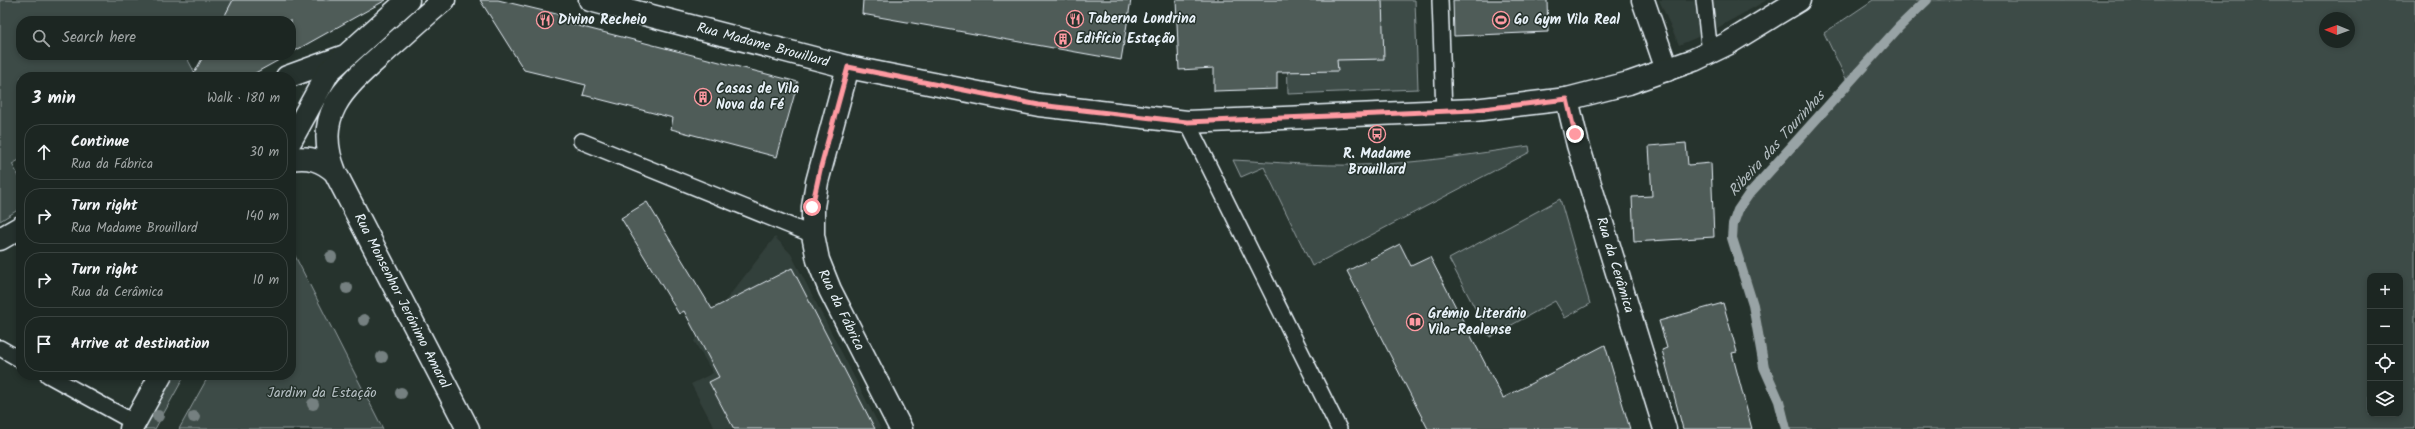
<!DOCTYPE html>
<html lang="en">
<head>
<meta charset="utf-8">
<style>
	:root { --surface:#1c2622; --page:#29322f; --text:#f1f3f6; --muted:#a0a5a5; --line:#3a4340 }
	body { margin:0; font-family:Kalam,sans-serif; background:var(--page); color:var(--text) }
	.controls { position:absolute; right:12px; bottom:12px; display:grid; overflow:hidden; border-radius:8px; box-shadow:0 2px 6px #0003 }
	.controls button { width:36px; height:36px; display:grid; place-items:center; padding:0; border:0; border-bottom:1px solid var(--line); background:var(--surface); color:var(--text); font:20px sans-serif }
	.compass { position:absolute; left:2319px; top:12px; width:36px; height:36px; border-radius:50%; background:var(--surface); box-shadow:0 2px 6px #0003; rotate:271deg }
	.stop { position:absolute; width:12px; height:12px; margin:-9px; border:3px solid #ff9aa2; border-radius:50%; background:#fff }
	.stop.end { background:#ff9aa2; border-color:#fff; box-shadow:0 1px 4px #0008 }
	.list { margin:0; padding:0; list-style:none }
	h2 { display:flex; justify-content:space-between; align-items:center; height:52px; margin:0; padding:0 16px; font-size:17px }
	h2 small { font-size:13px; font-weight:400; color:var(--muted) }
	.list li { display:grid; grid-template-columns:26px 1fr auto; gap:12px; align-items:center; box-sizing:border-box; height:56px; margin:0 8px 8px; padding:0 8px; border:1px solid var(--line); border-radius:16px }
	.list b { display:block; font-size:15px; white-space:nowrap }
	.list p { margin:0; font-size:13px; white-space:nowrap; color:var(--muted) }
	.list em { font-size:13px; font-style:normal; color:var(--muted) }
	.icon { flex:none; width:22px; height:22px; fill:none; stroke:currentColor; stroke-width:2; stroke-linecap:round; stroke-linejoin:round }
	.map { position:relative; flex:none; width:2415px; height:429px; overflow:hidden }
	.search { position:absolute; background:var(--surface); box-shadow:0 2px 6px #0003; left:16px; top:16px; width:280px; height:44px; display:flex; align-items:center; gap:10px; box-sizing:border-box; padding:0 14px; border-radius:16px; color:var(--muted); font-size:15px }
	.panel { position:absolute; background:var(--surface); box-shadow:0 2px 6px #0003; left:16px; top:72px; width:280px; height:308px; border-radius:16px }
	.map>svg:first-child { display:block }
	.built { fill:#333f3a }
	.green { fill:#3e4b47; stroke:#939ea0; fill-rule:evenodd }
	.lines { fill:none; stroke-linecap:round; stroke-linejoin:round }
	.stream { stroke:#98a3a5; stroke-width:10 }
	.building { fill:#505c59; stroke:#e8f1f8 }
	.lane-casing { stroke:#e8f1f8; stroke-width:18 }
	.street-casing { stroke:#e8f1f8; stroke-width:25 }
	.secondary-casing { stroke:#e8f1f8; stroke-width:25 }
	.lane { stroke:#26332d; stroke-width:15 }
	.street { stroke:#26332d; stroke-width:22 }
	.secondary { stroke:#26332d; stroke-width:22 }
	.tree { fill:#758080 }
	.route { stroke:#ff9aa2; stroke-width:5 }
	.labels { text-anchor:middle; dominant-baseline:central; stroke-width:3; stroke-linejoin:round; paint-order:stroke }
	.poi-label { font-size:14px; font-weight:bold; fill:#e8f1f8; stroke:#26332d; text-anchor:start }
	.street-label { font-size:14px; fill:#e8f1f8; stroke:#26332d }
	.park-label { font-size:14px; fill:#b5bfc3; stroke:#26332d }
	.water-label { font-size:15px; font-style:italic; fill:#b3bdc0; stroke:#26332d }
</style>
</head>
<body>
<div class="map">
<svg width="2415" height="429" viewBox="0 0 2415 429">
	<rect width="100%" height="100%" fill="#26332d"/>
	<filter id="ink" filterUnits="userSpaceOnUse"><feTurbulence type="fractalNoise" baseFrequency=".025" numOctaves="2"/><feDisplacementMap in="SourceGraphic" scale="8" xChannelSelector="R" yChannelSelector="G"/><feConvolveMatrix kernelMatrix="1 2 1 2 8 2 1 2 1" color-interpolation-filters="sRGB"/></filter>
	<g filter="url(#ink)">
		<path class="built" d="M 1659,0 L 1767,0 L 1710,32 L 1679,45 Z
			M 775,237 L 791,254 L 881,429 L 715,429 L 691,384 L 713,373 L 694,341 Z"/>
		<path class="green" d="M 0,0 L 233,0 L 222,21 L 21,21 L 21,55 L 196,55 L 188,60 L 197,77 L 21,77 L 21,159 L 12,164 L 21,180 L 21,208 L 0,221 Z
			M 1286,0 L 1415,0 L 1418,89 L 1288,94 Z
			M 1873,0 L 2415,0 L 2415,429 L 1786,429 L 1779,401 L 1764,367 L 1753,305 L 1732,238 L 1733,224 L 1738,210 L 1749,194 L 1849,85 L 1824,33 ZM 2325,18 L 2349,18 L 2349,42 L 2325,42 ZM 2370,276 L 2400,276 L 2400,414 L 2370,414 Z
			M 1529,146 L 1530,152 L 1312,266 L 1264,167 L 1241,177 L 1233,160 C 1275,162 1318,166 1360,165 C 1417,164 1473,154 1529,146 Z
			M 1560,199 L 1590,304 L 1565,318 L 1555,301 L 1490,337 L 1449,259 Z
			M 291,248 L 383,429 L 179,429 L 209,375 L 291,375 Z
			M 173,375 L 185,375 L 155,429 L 143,429 Z"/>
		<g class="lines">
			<path class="stream" d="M 1786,429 L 1779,401 L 1764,367 L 1753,305 L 1732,238 L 1733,224 L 1738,210 L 1749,194 L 1899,27 L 1927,0"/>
		</g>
		<path class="building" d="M 233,0 L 386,0 L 291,53 L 291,21 L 222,21 Z
			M 480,0 L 498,0 L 573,18 L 571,24 L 798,82 L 777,157 L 671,129 L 673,118 L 583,95 L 586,85 L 524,70 Z
			M 863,0 L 1131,0 L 1121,60 L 862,14 Z
			M 1176,0 L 1382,0 L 1384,59 L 1337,60 L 1338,71 L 1277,72 L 1277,89 L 1214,91 L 1214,68 L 1179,70 Z
			M 1453,0 L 1547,0 L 1548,32 L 1454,36 Z
			M 204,55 L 288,55 L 248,77 L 192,77 Z
			M 1686,143 L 1688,165 L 1711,163 L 1714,237 L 1634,242 L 1632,197 L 1652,196 L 1649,146 Z
			M 647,202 L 712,309 L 792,268 L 875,429 L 734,429 L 709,382 L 719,377 L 684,311 L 679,314 L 621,218 Z
			M 1400,244 L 1411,266 L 1430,257 L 1503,398 L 1605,345 L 1630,429 L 1428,429 L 1347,271 Z
			M 1723,303 L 1737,352 L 1732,353 L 1752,429 L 1683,429 L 1662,350 L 1667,348 L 1659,321 Z"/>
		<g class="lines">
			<g class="lane-casing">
				<path id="lane" d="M 1440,0 L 1444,112
					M 1704,0 L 1710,53
					M 1187,122 L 1339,429
					M 581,141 L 813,235
					M 0,348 L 21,360
					M 48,375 L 135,423"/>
			</g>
			<g class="street-casing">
				<path id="street" d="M 1643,0 L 1667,70
					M 848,67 L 817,182 L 813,207 L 813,235 L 818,260 L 830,290 L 901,429
					M 287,77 L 342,57
					M 1567,99 L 1578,145 L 1665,429
					M 0,239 L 21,227"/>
			</g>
			<g class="secondary-casing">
				<path id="secondary" d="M 444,0 C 425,15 407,33 388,49 C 347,86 311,112 335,172 L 468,429
					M 590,0 L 848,67 L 1039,105 L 1187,122 L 1474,110 L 1567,99 L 1629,83 L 1694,60 L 1727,44 L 1799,0
					M 291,140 L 329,71 L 408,0
					M 291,159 C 309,156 322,160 335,172
					M 131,429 L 161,375"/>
			</g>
			<use href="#lane" class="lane"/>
			<use href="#street" class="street"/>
			<use href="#secondary" class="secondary"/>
		</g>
		<g class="tree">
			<circle cx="331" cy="257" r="6"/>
			<circle cx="347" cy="288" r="6"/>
			<circle cx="364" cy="320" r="6"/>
			<circle cx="382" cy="357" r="6"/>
			<circle cx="401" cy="393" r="6"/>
			<circle cx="313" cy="404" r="6"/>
			<circle cx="158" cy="416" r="6"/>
			<circle cx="194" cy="417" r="6"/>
		</g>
	</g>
	<g class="lines" filter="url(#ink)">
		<path class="route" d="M 812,207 L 820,170 L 848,67 L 1039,105 L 1187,122 L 1474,110 L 1567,99 L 1575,134"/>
	</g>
	<defs>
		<g id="restaurant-ring" transform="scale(0.9)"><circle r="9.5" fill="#26332d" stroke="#ff9aa2" stroke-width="1.5"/><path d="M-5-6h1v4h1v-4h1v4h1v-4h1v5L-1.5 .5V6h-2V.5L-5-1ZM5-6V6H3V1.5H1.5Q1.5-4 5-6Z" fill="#ff9aa2"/></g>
		<g id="stadium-ring" transform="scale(0.9)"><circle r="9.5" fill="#26332d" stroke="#ff9aa2" stroke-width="1.5"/><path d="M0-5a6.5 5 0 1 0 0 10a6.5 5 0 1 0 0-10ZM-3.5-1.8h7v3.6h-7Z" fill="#ff9aa2"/></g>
		<g id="building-ring" transform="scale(0.9)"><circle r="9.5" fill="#26332d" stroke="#ff9aa2" stroke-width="1.5"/><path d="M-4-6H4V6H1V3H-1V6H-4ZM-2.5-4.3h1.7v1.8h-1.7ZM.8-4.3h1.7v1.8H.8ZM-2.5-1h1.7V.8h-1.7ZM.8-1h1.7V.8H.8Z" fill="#ff9aa2"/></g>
		<g id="bus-ring" transform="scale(0.9)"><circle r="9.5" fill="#26332d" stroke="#ff9aa2" stroke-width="1.5"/><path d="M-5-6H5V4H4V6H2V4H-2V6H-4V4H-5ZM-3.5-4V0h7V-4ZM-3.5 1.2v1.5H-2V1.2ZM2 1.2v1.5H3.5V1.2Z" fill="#ff9aa2"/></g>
		<g id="library-ring" transform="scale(0.9)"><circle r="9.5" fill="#26332d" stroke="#ff9aa2" stroke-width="1.5"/><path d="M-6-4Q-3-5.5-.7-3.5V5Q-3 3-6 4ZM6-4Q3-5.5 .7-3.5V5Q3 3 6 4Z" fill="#ff9aa2"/></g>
	</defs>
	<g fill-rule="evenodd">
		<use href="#restaurant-ring" x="1075" y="19"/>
		<use href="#restaurant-ring" x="545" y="20"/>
		<use href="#stadium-ring" x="1501" y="20"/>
		<use href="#building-ring" x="1063" y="39"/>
		<use href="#building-ring" x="703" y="97"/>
		<use href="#bus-ring" x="1377" y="134"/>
		<use href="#library-ring" x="1415" y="322"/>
	</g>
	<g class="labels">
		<g class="poi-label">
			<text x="1088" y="19">Taberna Londrina</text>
			<text x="558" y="20">Divino Recheio</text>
			<text x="1514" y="20">Go Gym Vila Real</text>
			<text x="1076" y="39">Edifício Estação</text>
			<text x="716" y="89">Casas de Vila<tspan x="716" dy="16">Nova da Fé</tspan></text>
			<text x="1377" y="154" text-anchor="middle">R. Madame<tspan x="1377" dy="16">Brouillard</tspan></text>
			<text x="1428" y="314">Grémio Literário<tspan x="1428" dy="16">Vila-Realense</tspan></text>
		</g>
		<g class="street-label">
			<text transform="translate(763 45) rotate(15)">Rua Madame Brouillard</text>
			<text transform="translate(1615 265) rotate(73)">Rua da Cerâmica</text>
			<text transform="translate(402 301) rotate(63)">Rua Monsenhor Jerónimo Amaral</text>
			<text transform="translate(841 310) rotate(64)">Rua da Fábrica</text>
		</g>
		<g class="park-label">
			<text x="322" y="393">Jardim da Estação</text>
		</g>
		<g class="water-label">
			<text transform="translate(1777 144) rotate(-48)">Ribeira das Tourinhas</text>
		</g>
	</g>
</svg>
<div class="controls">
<button>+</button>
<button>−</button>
<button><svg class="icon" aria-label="locate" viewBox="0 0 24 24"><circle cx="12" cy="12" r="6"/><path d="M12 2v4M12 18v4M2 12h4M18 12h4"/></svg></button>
<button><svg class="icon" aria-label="layers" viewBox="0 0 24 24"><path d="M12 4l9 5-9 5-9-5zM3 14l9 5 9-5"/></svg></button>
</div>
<svg class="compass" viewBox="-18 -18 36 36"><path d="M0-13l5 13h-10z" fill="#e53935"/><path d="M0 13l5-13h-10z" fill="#a0a5a5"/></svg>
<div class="stop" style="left:812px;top:207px"></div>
<div class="stop end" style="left:1575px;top:134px"></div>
<div class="search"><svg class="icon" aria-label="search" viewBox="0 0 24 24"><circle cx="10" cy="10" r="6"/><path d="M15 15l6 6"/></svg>Search here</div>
<section class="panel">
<h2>3 min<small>Walk · 180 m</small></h2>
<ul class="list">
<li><svg class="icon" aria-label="ahead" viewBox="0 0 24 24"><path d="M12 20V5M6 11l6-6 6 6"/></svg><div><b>Continue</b><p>Rua da Fábrica</p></div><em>30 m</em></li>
<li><svg class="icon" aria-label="right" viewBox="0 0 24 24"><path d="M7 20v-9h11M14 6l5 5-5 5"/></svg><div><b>Turn right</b><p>Rua Madame Brouillard</p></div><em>140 m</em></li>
<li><svg class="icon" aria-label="right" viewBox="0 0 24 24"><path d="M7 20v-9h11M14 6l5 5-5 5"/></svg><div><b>Turn right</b><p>Rua da Cerâmica</p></div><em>10 m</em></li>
<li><svg class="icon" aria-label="arrive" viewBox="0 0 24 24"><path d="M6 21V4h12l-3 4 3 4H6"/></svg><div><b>Arrive at destination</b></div></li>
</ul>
</section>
</div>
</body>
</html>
